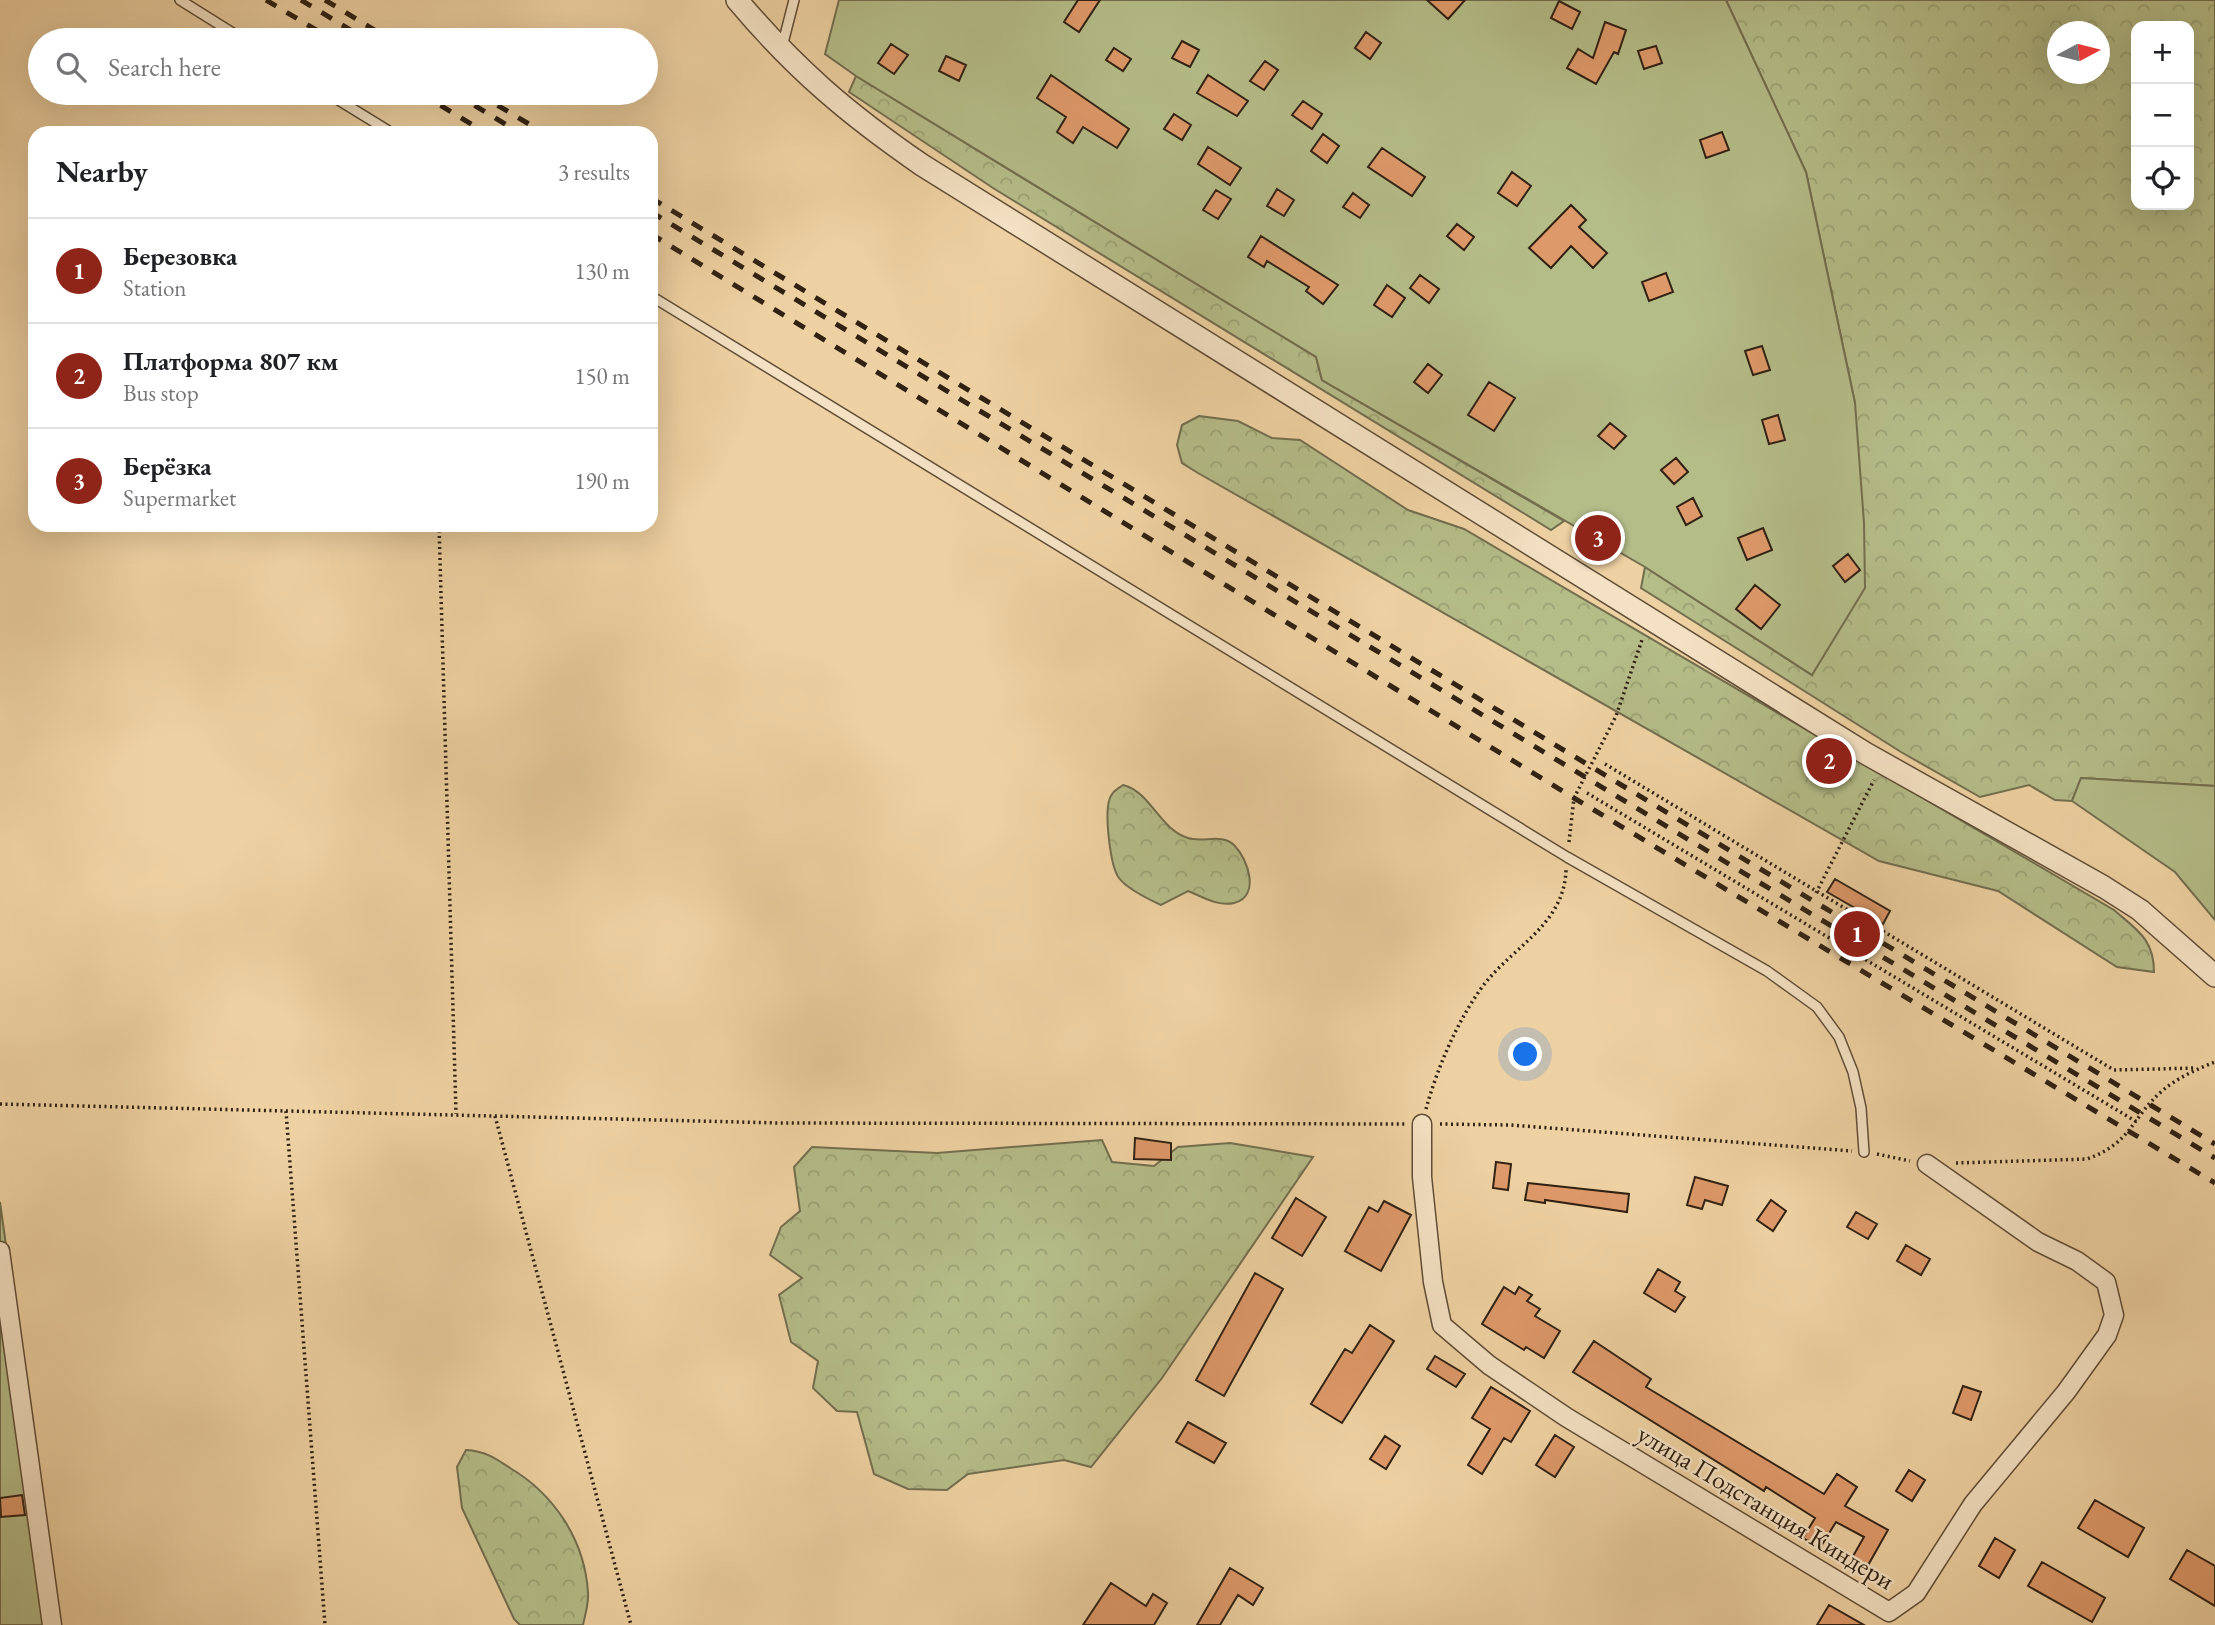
<!DOCTYPE html>
<html lang="en">
<head>
<meta charset="utf-8">
<style>
	:root { --surface:#fff; --page:#f2f2f2; --text:#202124; --muted:#757577; --line:#e0e0e0; --accent:#8f2418 }
	body { margin:0; font-family:"EB Garamond",serif; background:var(--page); color:var(--text) }
	.controls { position:absolute; right:21px; top:21px; display:grid; overflow:hidden; border-radius:14px; box-shadow:0 7px 28px #0002 }
	.controls button { width:63px; height:63px; display:grid; place-items:center; padding:0; border:0; border-bottom:2px solid var(--line); background:var(--surface); color:var(--text); font:35px sans-serif }
	.compass { position:absolute; left:2047px; top:21px; width:63px; height:63px; border-radius:50%; background:var(--surface); box-shadow:0 7px 28px #0002; rotate:83deg }
	.you { position:absolute; left:1526px; top:1055px; width:24px; height:24px; margin:-18px; border:5px solid #fff; border-radius:50%; background:#1a73e8; box-shadow:0 0 0 10px #1a73e833 }
	.badge { display:grid; place-items:center; width:46px; height:46px; border-radius:50%; background:var(--accent); color:#fff; font-size:23px; font-weight:700 }
	.pin { position:absolute; translate:-50% -50%; border:4px solid #fff; box-shadow:0 2px 7px #0006 }
	.list { margin:0; padding:0; list-style:none }
	h2 { display:flex; justify-content:space-between; align-items:center; height:91px; margin:0; padding:0 28px; font-size:30px }
	h2 small { font-size:23px; font-weight:400; color:var(--muted) }
	.list li { display:grid; grid-template-columns:46px 1fr auto; gap:21px; align-items:center; box-sizing:border-box; height:105px; padding:0 28px; border-top:2px solid var(--line) }
	.list b { display:block; font-size:26px; white-space:nowrap }
	.list p { margin:0; font-size:23px; white-space:nowrap; color:var(--muted) }
	.list em { font-size:23px; font-style:normal; color:var(--muted) }
	.icon { flex:none; width:38px; height:38px; fill:none; stroke:currentColor; stroke-width:2; stroke-linecap:round; stroke-linejoin:round }
	.map { position:relative; flex:none; width:2215px; height:1625px; overflow:hidden }
	.search { position:absolute; background:var(--surface); box-shadow:0 7px 28px #0002; left:28px; top:28px; width:630px; height:77px; display:flex; align-items:center; gap:18px; box-sizing:border-box; padding:0 24px; border-radius:38px; color:var(--muted); font-size:26px }
	.panel { position:absolute; background:var(--surface); box-shadow:0 7px 28px #0002; left:28px; top:126px; width:630px; height:406px; border-radius:21px }
	.map>svg:first-child { display:block }
	.forest { fill:url(#forest-crowns); stroke:#726e4e; stroke-width:2; fill-rule:evenodd }
	.garden { fill:#b4bc88; stroke:#726e4e; stroke-width:2 }
	.building { fill:#de996a; stroke:#302113; stroke-width:2 }
	.lines { fill:none; stroke-linecap:round; stroke-linejoin:round }
	.service-casing { stroke:#604d37; stroke-width:12 }
	.minor-casing { stroke:#604d37; stroke-width:21 }
	.tertiary-casing { stroke:#604d37; stroke-width:24 }
	.path { stroke:#302113; stroke-width:3.5; stroke-dasharray:2 3.5; stroke-linecap:butt }
	.service { stroke:#f4e1c3; stroke-width:9 }
	.minor { stroke:#f4e1c3; stroke-width:18 }
	.tertiary { stroke:#f4e1c3; stroke-width:21 }
	.rail { stroke:#302113; stroke-width:5; stroke-dasharray:12 12; stroke-linecap:butt }
	.labels { text-anchor:middle; dominant-baseline:central; stroke-width:5; stroke-linejoin:round; paint-order:stroke }
	.street-label { font-size:26px; fill:#302113; stroke:#f4e1c3 }
</style>
</head>
<body>
<div class="map">
<svg width="2215" height="1625" viewBox="0 0 2215 1625">
	<defs>
		<pattern id="forest-crowns" width="20" height="18" patternUnits="userSpaceOnUse" patternTransform="scale(1.75)"><rect width="20" height="18" fill="#b4bc88"/><path d="M2 6a3 3 0 1 1 6 0M12 15a3 3 0 1 1 6 0" fill="none" stroke="#9ba174"/></pattern>
	</defs>
	<rect width="100%" height="100%" fill="#eed1a2"/>
	<filter id="stains"><feTurbulence type="fractalNoise" baseFrequency=".00286" numOctaves="4"/><feColorMatrix values="0 0 0 0 .2 0 0 0 0 .09 0 0 0 0 .02 0 0 0 .5 -.17"/></filter>
	<radialGradient id="worn" r=".72"><stop offset=".6" stop-color="#630" stop-opacity="0"/><stop offset="1" stop-color="#630" stop-opacity=".3"/></radialGradient>
	<path class="forest" d="M 1726,0 L 2215,0 L 2215,786 L 2081,778 L 2072,801 L 2055,800 L 2029,785 L 1980,797 L 1901,752 L 1641,588 L 1645,567 L 1812,675 L 1855,403 L 1806,172 ZM 2136,26 L 2189,26 L 2189,205 L 2136,205 ZM 2058,32 L 2100,32 L 2100,74 L 2058,74 Z
		M 856,76 L 1316,357 L 1322,380 L 1564,521 L 1551,530 L 993,188 L 849,92 Z
		M 1199,416 L 1238,421 L 1272,438 L 1300,440 L 1408,510 L 1464,529 L 2114,910 C 2137,930 2154,939 2154,972 L 2117,967 L 1998,891 L 1879,861 L 1198,473 L 1182,463 L 1177,445 L 1182,425 Z
		M 1123,785 C 1151,792 1159,829 1188,838 C 1203,843 1222,833 1234,845 C 1248,859 1261,896 1234,903 C 1218,907 1201,896 1188,891 L 1161,905 C 1148,899 1127,889 1119,878 C 1110,866 1105,816 1109,801 C 1111,792 1116,790 1123,785 Z
		M 1102,1140 L 1112,1162 L 1154,1166 L 1178,1147 L 1230,1143 L 1313,1157 L 1162,1378 L 1091,1467 L 1064,1460 L 968,1474 L 947,1490 L 908,1489 L 874,1474 L 857,1412 L 837,1411 L 813,1388 L 818,1361 L 791,1342 L 779,1295 L 802,1278 L 770,1255 L 781,1227 L 800,1211 L 794,1167 L 812,1147 L 937,1153 Z
		M 466,1450 C 485,1451 495,1458 510,1468 C 554,1494 585,1540 588,1593 C 589,1603 585,1615 583,1625 L 520,1625 L 514,1619 L 462,1508 L 457,1467 Z"/>
	<path class="garden" d="M 839,0 L 1726,0 L 1806,172 L 1855,403 L 1864,523 L 1865,588 L 1812,675 L 1645,567 L 1322,380 L 1316,357 L 856,76 L 825,54 Z
		M 2081,778 L 2215,786 L 2215,920 L 2175,872 L 2072,801 Z
		M 0,1202 L 58,1625 L 0,1625 Z"/>
	<path class="building" d="M 1078,0 L 1100,0 L 1079,32 L 1064,22 Z
		M 1427,0 L 1465,0 L 1448,19 Z
		M 1559,1 L 1580,12 L 1572,29 L 1551,18 Z
		M 1605,22 L 1626,30 L 1618,54 L 1614,52 L 1596,84 L 1567,68 L 1578,49 L 1593,58 Z
		M 1366,32 L 1381,43 L 1370,59 L 1355,48 Z
		M 1182,41 L 1199,50 L 1190,67 L 1172,58 Z
		M 891,44 L 908,55 L 894,74 L 878,63 Z
		M 1656,46 L 1662,63 L 1644,69 L 1638,51 Z
		M 1114,48 L 1131,59 L 1123,71 L 1106,60 Z
		M 946,56 L 966,65 L 959,81 L 939,71 Z
		M 1265,61 L 1278,70 L 1264,90 L 1250,81 Z
		M 1051,75 L 1129,129 L 1117,148 L 1083,127 L 1073,143 L 1057,132 L 1066,117 L 1037,98 Z
		M 1208,75 L 1248,101 L 1237,116 L 1197,93 Z
		M 1303,101 L 1322,114 L 1312,129 L 1292,115 Z
		M 1174,114 L 1191,125 L 1182,140 L 1164,129 Z
		M 1722,132 L 1729,150 L 1706,158 L 1700,140 Z
		M 1323,134 L 1339,146 L 1327,163 L 1311,151 Z
		M 1208,147 L 1241,168 L 1230,185 L 1198,164 Z
		M 1382,148 L 1425,177 L 1412,196 L 1368,167 Z
		M 1512,172 L 1531,186 L 1517,206 L 1498,193 Z
		M 1277,189 L 1294,200 L 1284,216 L 1267,206 Z
		M 1216,190 L 1231,199 L 1218,219 L 1203,210 Z
		M 1353,193 L 1369,205 L 1360,218 L 1343,207 Z
		M 1571,205 L 1586,220 L 1579,227 L 1607,253 L 1593,268 L 1571,246 L 1551,268 L 1529,248 Z
		M 1457,224 L 1474,237 L 1464,250 L 1447,236 Z
		M 1261,236 L 1338,285 L 1323,304 L 1306,291 L 1309,287 L 1267,261 L 1264,267 L 1248,257 Z
		M 1666,273 L 1673,292 L 1649,301 L 1642,282 Z
		M 1420,275 L 1439,289 L 1429,303 L 1410,288 Z
		M 1387,285 L 1405,298 L 1392,317 L 1374,305 Z
		M 1762,346 L 1770,370 L 1753,375 L 1745,351 Z
		M 1428,364 L 1442,375 L 1428,393 L 1414,382 Z
		M 1489,382 L 1515,398 L 1494,431 L 1468,415 Z
		M 1778,415 L 1785,440 L 1769,444 L 1762,420 Z
		M 1610,423 L 1626,436 L 1614,449 L 1598,436 Z
		M 1676,458 L 1688,472 L 1674,484 L 1661,470 Z
		M 1693,498 L 1702,516 L 1686,525 L 1677,507 Z
		M 1763,528 L 1772,550 L 1747,560 L 1738,538 Z
		M 1848,554 L 1860,570 L 1845,582 L 1833,566 Z
		M 1755,585 L 1780,605 L 1761,629 L 1736,609 Z
		M 1835,879 L 1890,911 L 1883,924 L 1827,892 Z
		M 1135,1138 L 1171,1143 L 1171,1160 L 1134,1159 Z
		M 1496,1162 L 1511,1164 L 1508,1190 L 1493,1188 Z
		M 1695,1177 L 1728,1186 L 1722,1205 L 1705,1200 L 1702,1209 L 1687,1205 Z
		M 1528,1183 L 1629,1194 L 1627,1212 L 1545,1200 L 1545,1203 L 1525,1200 Z
		M 1296,1198 L 1326,1217 L 1302,1256 L 1272,1238 Z
		M 1771,1200 L 1786,1211 L 1773,1231 L 1757,1220 Z
		M 1384,1201 L 1411,1215 L 1381,1271 L 1345,1251 L 1369,1207 L 1378,1212 Z
		M 1856,1212 L 1877,1224 L 1868,1239 L 1847,1227 Z
		M 1906,1245 L 1930,1259 L 1921,1275 L 1897,1261 Z
		M 1658,1269 L 1680,1282 L 1675,1291 L 1685,1297 L 1675,1312 L 1644,1293 Z
		M 1255,1273 L 1283,1289 L 1224,1396 L 1196,1380 Z
		M 1504,1287 L 1515,1294 L 1519,1287 L 1532,1295 L 1527,1301 L 1540,1309 L 1535,1316 L 1560,1331 L 1544,1358 L 1526,1347 L 1524,1350 L 1482,1324 Z
		M 1370,1325 L 1394,1341 L 1342,1423 L 1311,1404 L 1345,1349 L 1352,1353 Z
		M 1594,1341 L 1651,1379 L 1646,1387 L 1824,1494 L 1837,1474 L 1857,1487 L 1845,1506 L 1888,1530 L 1867,1567 L 1852,1558 L 1864,1537 L 1836,1522 L 1820,1548 L 1803,1538 L 1815,1518 L 1766,1487 L 1764,1491 L 1573,1372 Z
		M 1435,1356 L 1465,1374 L 1456,1387 L 1427,1369 Z
		M 1963,1386 L 1981,1392 L 1971,1420 L 1953,1413 Z
		M 1491,1387 L 1530,1411 L 1511,1442 L 1504,1438 L 1482,1474 L 1468,1465 L 1490,1429 L 1472,1418 Z
		M 1188,1422 L 1226,1443 L 1214,1463 L 1176,1442 Z
		M 1555,1435 L 1574,1447 L 1555,1477 L 1536,1465 Z
		M 1385,1436 L 1400,1446 L 1386,1469 L 1370,1459 Z
		M 1909,1470 L 1925,1480 L 1912,1501 L 1896,1491 Z
		M 22,1495 L 25,1515 L 1,1517 L 0,1498 Z
		M 2095,1500 L 2144,1528 L 2128,1557 L 2078,1528 Z
		M 1995,1538 L 2015,1550 L 1999,1578 L 1979,1566 Z
		M 2187,1550 L 2215,1566 L 2215,1606 L 2170,1579 Z
		M 2042,1562 L 2105,1598 L 2092,1622 L 2028,1586 Z
		M 1230,1568 L 1263,1588 L 1253,1605 L 1238,1595 L 1220,1625 L 1197,1625 Z
		M 1111,1583 L 1146,1606 L 1153,1594 L 1167,1603 L 1154,1625 L 1083,1625 Z
		M 1829,1605 L 1864,1625 L 1817,1625 Z"/>
	<g class="lines">
		<g class="service-casing">
			<path id="service" d="M 180,0 L 244,40
				M 782,47 L 794,0
				M 327,93 L 392,133
				M 651,296 L 1567,857 L 1767,971 L 1817,1007 L 1839,1037 L 1853,1072 L 1861,1108 L 1864,1152"/>
		</g>
		<g class="minor-casing">
			<path id="minor" d="M 1422,1124 L 1422,1177 L 1433,1282 L 1442,1325 L 1489,1365 L 1566,1417 L 1889,1612 L 1916,1593 L 1973,1504 L 2066,1392 L 2107,1335 L 2114,1315 L 2106,1282 L 2077,1261 L 2038,1242 L 1927,1164
				M 0,1251 L 52,1625"/>
		</g>
		<g class="tertiary-casing">
			<path id="tertiary" d="M 737,0 C 795,69 848,114 922,165 L 1865,753 L 2104,887 L 2140,910 L 2215,976"/>
		</g>
		<path class="path" d="M 439,525 L 456,1114
			M 1605,764 L 2114,1070 L 2196,1068
			M 1587,793 L 2137,1122
			M 1569,842 L 1574,798 L 1616,716 L 1643,637
			M 1816,893 L 1874,780
			M 0,1104 L 780,1123 L 1405,1124
			M 1426,1109 C 1437,1069 1456,1024 1480,990 C 1509,948 1564,927 1566,870
			M 286,1111 L 325,1625
			M 495,1116 L 631,1625
			M 1440,1124 L 1510,1125 L 1852,1151
			M 1877,1154 L 1910,1161
			M 1956,1163 L 2087,1159 C 2132,1143 2131,1118 2162,1091 C 2177,1078 2197,1069 2215,1062"/>
		<use href="#service" class="service"/>
		<use href="#minor" class="minor"/>
		<use href="#tertiary" class="tertiary"/>
		<path class="rail" d="M 266,0 L 333,40
			M 301,0 L 367,40
			M 325,0 L 391,40
			M 420,93 L 486,133
			M 454,93 L 520,133
			M 477,93 L 544,133
			M 651,198 L 2215,1144
			M 651,212 L 2215,1158
			M 651,234 L 1574,798 L 2215,1183"/>
	</g>
	<g class="labels">
		<g class="street-label">
			<text transform="translate(1766 1507) rotate(31)">улица Подстанция Киндери</text>
		</g>
	</g>
	<rect width="100%" height="100%" filter="url(#stains)"/>
	<rect width="100%" height="100%" fill="url(#worn)"/>
</svg>
<div class="controls">
<button>+</button>
<button>−</button>
<button><svg class="icon" aria-label="locate" viewBox="0 0 24 24"><circle cx="12" cy="12" r="6"/><path d="M12 2v4M12 18v4M2 12h4M18 12h4"/></svg></button>
</div>
<svg class="compass" viewBox="-18 -18 36 36"><path d="M0-13l5 13h-10z" fill="#e53935"/><path d="M0 13l5-13h-10z" fill="#757577"/></svg>
<div class="you"></div>
<div class="pin badge" style="left:1857px;top:934px">1</div>
<div class="pin badge" style="left:1829px;top:761px">2</div>
<div class="pin badge" style="left:1598px;top:538px">3</div>
<div class="search"><svg class="icon" aria-label="search" viewBox="0 0 24 24"><circle cx="10" cy="10" r="6"/><path d="M15 15l6 6"/></svg>Search here</div>
<section class="panel">
<h2>Nearby<small>3 results</small></h2>
<ul class="list">
<li><span class="badge">1</span><div><b>Березовка</b><p>Station</p></div><em>130 m</em></li>
<li><span class="badge">2</span><div><b>Платформа 807 км</b><p>Bus stop</p></div><em>150 m</em></li>
<li><span class="badge">3</span><div><b>Берёзка</b><p>Supermarket</p></div><em>190 m</em></li>
</ul>
</section>
</div>
</body>
</html>
